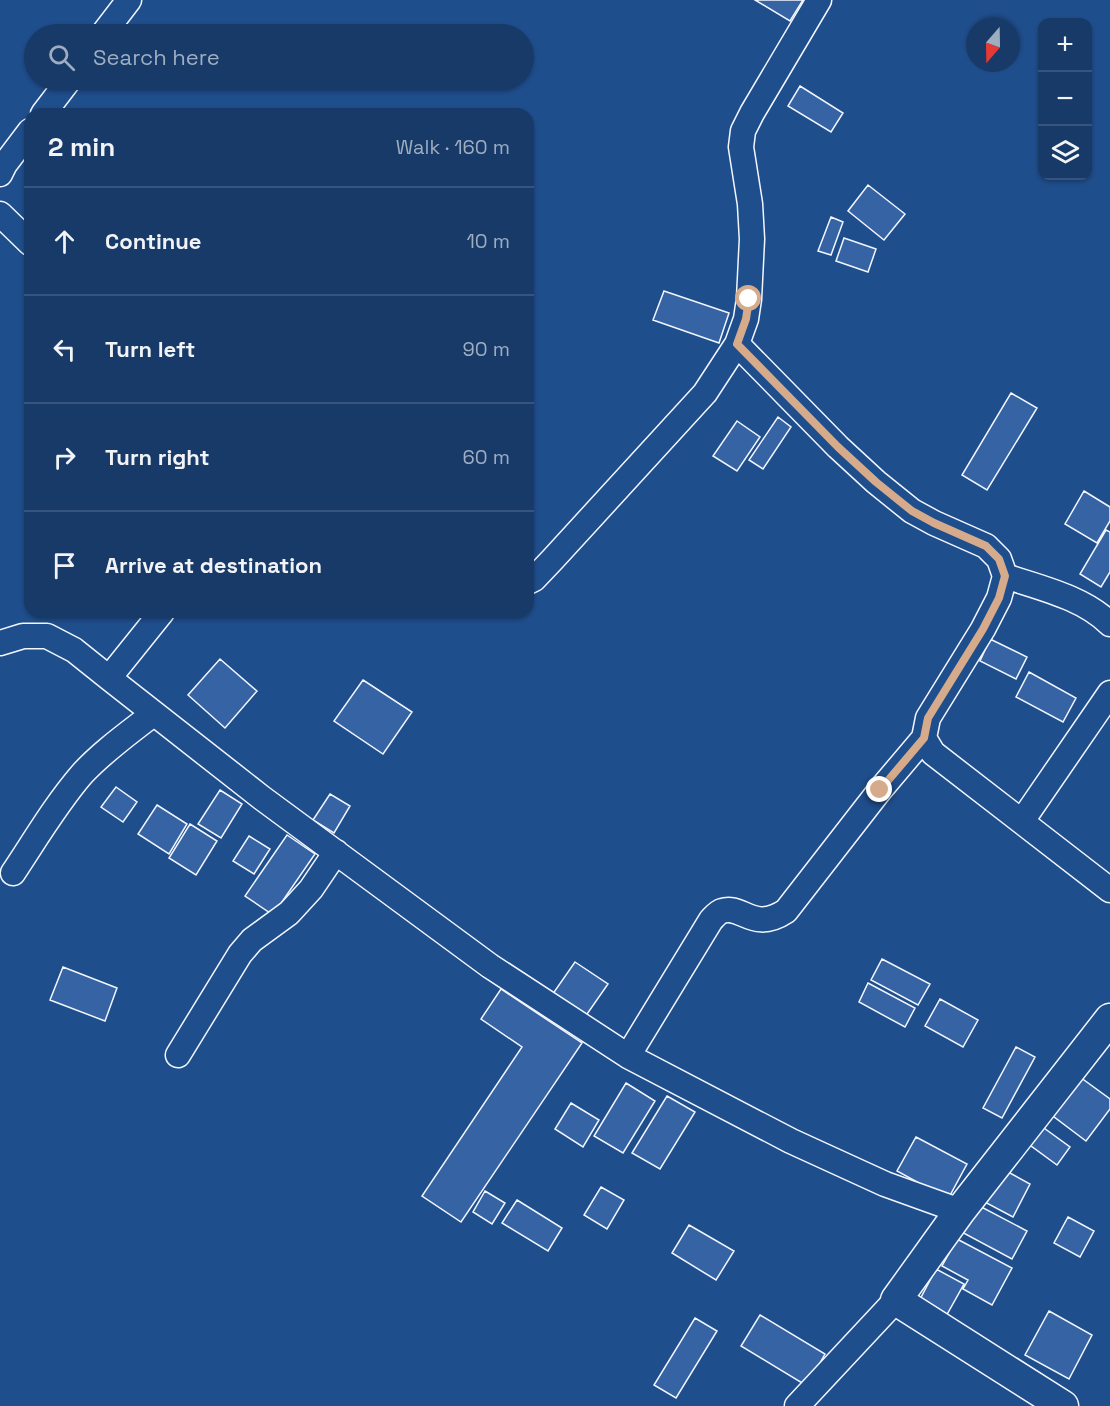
<!DOCTYPE html>
<html lang="en">
<head>
<meta charset="utf-8">
<style>
	:root { --surface:#173a69; --page:#244571; --text:#f1f3f6; --muted:#9eadc0; --line:#36547d }
	body { margin:0; font-family:"Space Grotesk",sans-serif; background:var(--page); color:var(--text) }
	.controls { position:absolute; right:18px; top:18px; display:grid; overflow:hidden; border-radius:12px; box-shadow:0 2px 4px #0004 }
	.controls button { width:54px; height:54px; display:grid; place-items:center; padding:0; border:0; border-bottom:2px solid var(--line); background:var(--surface); color:var(--text); font:30px sans-serif }
	.compass { position:absolute; left:966px; top:18px; width:54px; height:54px; border-radius:50%; background:var(--surface); box-shadow:0 2px 4px #0004; rotate:200deg }
	.stop { position:absolute; width:18px; height:18px; margin:-14px; border:4px solid #d6ab8b; border-radius:50%; background:#fff }
	.stop.end { background:#d6ab8b; border-color:#fff; box-shadow:0 2px 6px #0008 }
	.list { margin:0; padding:0; list-style:none }
	h2 { display:flex; justify-content:space-between; align-items:center; height:78px; margin:0; padding:0 24px; font-size:26px }
	h2 small { font-size:20px; font-weight:400; color:var(--muted) }
	.list li { display:grid; grid-template-columns:39px 1fr auto; gap:18px; align-items:center; box-sizing:border-box; height:108px; padding:0 24px; border-top:2px solid var(--line) }
	.list b { display:block; font-size:22px; white-space:nowrap }
	.list em { font-size:20px; font-style:normal; color:var(--muted) }
	.icon { flex:none; width:33px; height:33px; fill:none; stroke:currentColor; stroke-width:2; stroke-linecap:round; stroke-linejoin:round }
	.map { position:relative; flex:none; width:1110px; height:1406px; overflow:hidden }
	.search { position:absolute; background:var(--surface); box-shadow:0 2px 4px #0004; left:24px; top:24px; width:510px; height:66px; display:flex; align-items:center; gap:15px; box-sizing:border-box; padding:0 21px; border-radius:33px; color:var(--muted); font-size:22px }
	.panel { position:absolute; background:var(--surface); box-shadow:0 2px 4px #0004; left:24px; top:108px; width:510px; height:510px; border-radius:18px }
	.map>svg:first-child { display:block }
	.building { fill:#3563a3; stroke:#f2f6ff; stroke-width:1.5 }
	.lines { fill:none; stroke-linecap:round; stroke-linejoin:round }
	.minor-casing { stroke:#f2f6ff; stroke-width:27 }
	.tertiary-casing { stroke:#f2f6ff; stroke-width:33 }
	.minor { stroke:#1f4e8c; stroke-width:24 }
	.tertiary { stroke:#1f4e8c; stroke-width:30 }
	.route { stroke:#d6ab8b; stroke-width:8 }
</style>
</head>
<body>
<div class="map">
<svg width="1110" height="1406" viewBox="0 0 1110 1406">
	<rect width="100%" height="100%" fill="#1f4e8c"/>
	<path class="building" d="M 755,0 L 803,0 L 790,21 Z
		M 800,86 L 843,113 L 831,132 L 788,106 Z
		M 868,185 L 905,214 L 884,240 L 848,211 Z
		M 831,217 L 843,222 L 831,255 L 818,251 Z
		M 844,238 L 876,249 L 868,272 L 836,261 Z
		M 664,291 L 729,313 L 719,343 L 653,320 Z
		M 1011,393 L 1037,408 L 987,490 L 962,475 Z
		M 778,417 L 791,427 L 763,469 L 749,460 Z
		M 737,421 L 760,437 L 737,471 L 713,456 Z
		M 1084,491 L 1110,507 L 1110,521 L 1097,543 L 1065,524 Z
		M 1106,530 L 1110,532 L 1110,572 L 1101,587 L 1080,574 Z
		M 990,639 L 1027,657 L 1016,679 L 980,661 Z
		M 220,659 L 257,691 L 225,728 L 188,695 Z
		M 1029,672 L 1076,698 L 1063,722 L 1016,697 Z
		M 363,680 L 412,712 L 383,754 L 334,721 Z
		M 116,787 L 137,802 L 123,822 L 101,807 Z
		M 220,790 L 242,804 L 221,838 L 198,824 Z
		M 330,794 L 350,806 L 334,833 L 313,820 Z
		M 157,805 L 187,824 L 169,854 L 138,834 Z
		M 190,824 L 217,841 L 196,875 L 169,858 Z
		M 287,835 L 315,854 L 273,915 L 245,896 Z
		M 249,836 L 270,849 L 254,874 L 233,861 Z
		M 882,959 L 930,984 L 918,1005 L 871,980 Z
		M 575,962 L 608,984 L 585,1017 L 552,995 Z
		M 63,967 L 117,988 L 105,1021 L 50,1000 Z
		M 868,983 L 915,1008 L 905,1027 L 859,1002 Z
		M 501,989 L 582,1043 L 461,1222 L 422,1196 L 522,1047 L 481,1019 Z
		M 940,999 L 978,1020 L 963,1047 L 925,1026 Z
		M 1016,1047 L 1035,1057 L 1002,1118 L 983,1108 Z
		M 1073,1072 L 1110,1099 L 1110,1109 L 1086,1141 L 1045,1110 Z
		M 626,1083 L 655,1101 L 623,1153 L 594,1136 Z
		M 667,1096 L 695,1112 L 660,1169 L 632,1153 Z
		M 571,1103 L 599,1120 L 583,1147 L 555,1129 Z
		M 1037,1123 L 1070,1147 L 1057,1165 L 1023,1140 Z
		M 916,1137 L 967,1164 L 948,1199 L 897,1171 Z
		M 997,1166 L 1030,1184 L 1013,1217 L 979,1199 Z
		M 601,1187 L 624,1200 L 607,1229 L 584,1215 Z
		M 485,1191 L 505,1203 L 492,1224 L 473,1212 Z
		M 517,1200 L 562,1228 L 548,1251 L 502,1223 Z
		M 970,1201 L 1027,1231 L 1012,1259 L 956,1229 Z
		M 1068,1217 L 1094,1231 L 1080,1257 L 1054,1243 Z
		M 689,1225 L 734,1251 L 716,1280 L 672,1253 Z
		M 957,1239 L 1012,1268 L 992,1305 L 963,1289 L 968,1280 L 942,1266 Z
		M 936,1269 L 964,1284 L 945,1318 L 918,1303 Z
		M 1049,1311 L 1092,1335 L 1069,1379 L 1025,1355 Z
		M 760,1315 L 825,1354 L 807,1386 L 741,1346 Z
		M 695,1318 L 717,1331 L 676,1398 L 654,1385 Z"/>
	<g class="lines">
		<g class="minor-casing">
			<path id="minor" d="M 103,34 L 129,0
				M 43,114 L 69,80
				M 0,174 L 5,164 L 30,131
				M 0,214 L 30,243
				M 737,344 L 838,447 L 876,482 L 912,511 L 934,523 L 986,546 L 999,559 L 1005,576 L 999,598 L 983,629 L 928,718 L 924,738 L 933,753 L 1110,890
				M 1005,576 C 1040,588 1083,597 1110,624
				M 528,582 L 534,579 L 553,559 L 705,393 L 737,344 L 746,319 L 749,299 L 752,239 L 750,204 L 741,147 L 743,131 L 752,113 L 819,0
				M 0,643 L 23,636 L 47,636 L 74,650 L 109,678 L 262,798 L 490,966 L 628,1056 L 791,1141 L 885,1184 L 960,1211
				M 109,678 L 162,612
				M 1022,821 L 1110,693
				M 13,873 C 35,840 56,804 82,774 C 103,751 129,733 153,714
				M 178,1055 L 240,954 L 252,940 L 289,913 L 311,889 L 336,852
				M 628,1056 L 711,920 C 714,917 718,912 722,911 C 742,904 753,933 786,911 L 880,790 L 924,738
				M 797,1406 L 896,1300"/>
		</g>
		<g class="tertiary-casing">
			<path id="tertiary" d="M 1063,1406 L 896,1300 L 960,1211 L 1110,1019"/>
		</g>
		<use href="#minor" class="minor"/>
		<use href="#tertiary" class="tertiary"/>
	</g>
	<g class="lines">
		<path class="route" d="M 749,299 L 746,319 L 737,344 L 838,447 L 876,482 L 912,511 L 934,523 L 986,546 L 999,559 L 1005,576 L 999,598 L 983,629 L 928,718 L 924,738 L 880,790"/>
	</g>
</svg>
<div class="controls">
<button>+</button>
<button>−</button>
<button><svg class="icon" aria-label="layers" viewBox="0 0 24 24"><path d="M12 4l9 5-9 5-9-5zM3 14l9 5 9-5"/></svg></button>
</div>
<svg class="compass" viewBox="-18 -18 36 36"><path d="M0-13l5 13h-10z" fill="#e53935"/><path d="M0 13l5-13h-10z" fill="#9eadc0"/></svg>
<div class="stop" style="left:749px;top:299px"></div>
<div class="stop end" style="left:880px;top:790px"></div>
<div class="search"><svg class="icon" aria-label="search" viewBox="0 0 24 24"><circle cx="10" cy="10" r="6"/><path d="M15 15l6 6"/></svg>Search here</div>
<section class="panel">
<h2>2 min<small>Walk · 160 m</small></h2>
<ul class="list">
<li><svg class="icon" aria-label="ahead" viewBox="0 0 24 24"><path d="M12 20V5M6 11l6-6 6 6"/></svg><div><b>Continue</b></div><em>10 m</em></li>
<li><svg class="icon" aria-label="left" viewBox="0 0 24 24"><path d="M17 20v-9H6M10 6l-5 5 5 5"/></svg><div><b>Turn left</b></div><em>90 m</em></li>
<li><svg class="icon" aria-label="right" viewBox="0 0 24 24"><path d="M7 20v-9h11M14 6l5 5-5 5"/></svg><div><b>Turn right</b></div><em>60 m</em></li>
<li><svg class="icon" aria-label="arrive" viewBox="0 0 24 24"><path d="M6 21V4h12l-3 4 3 4H6"/></svg><div><b>Arrive at destination</b></div></li>
</ul>
</section>
</div>
</body>
</html>
